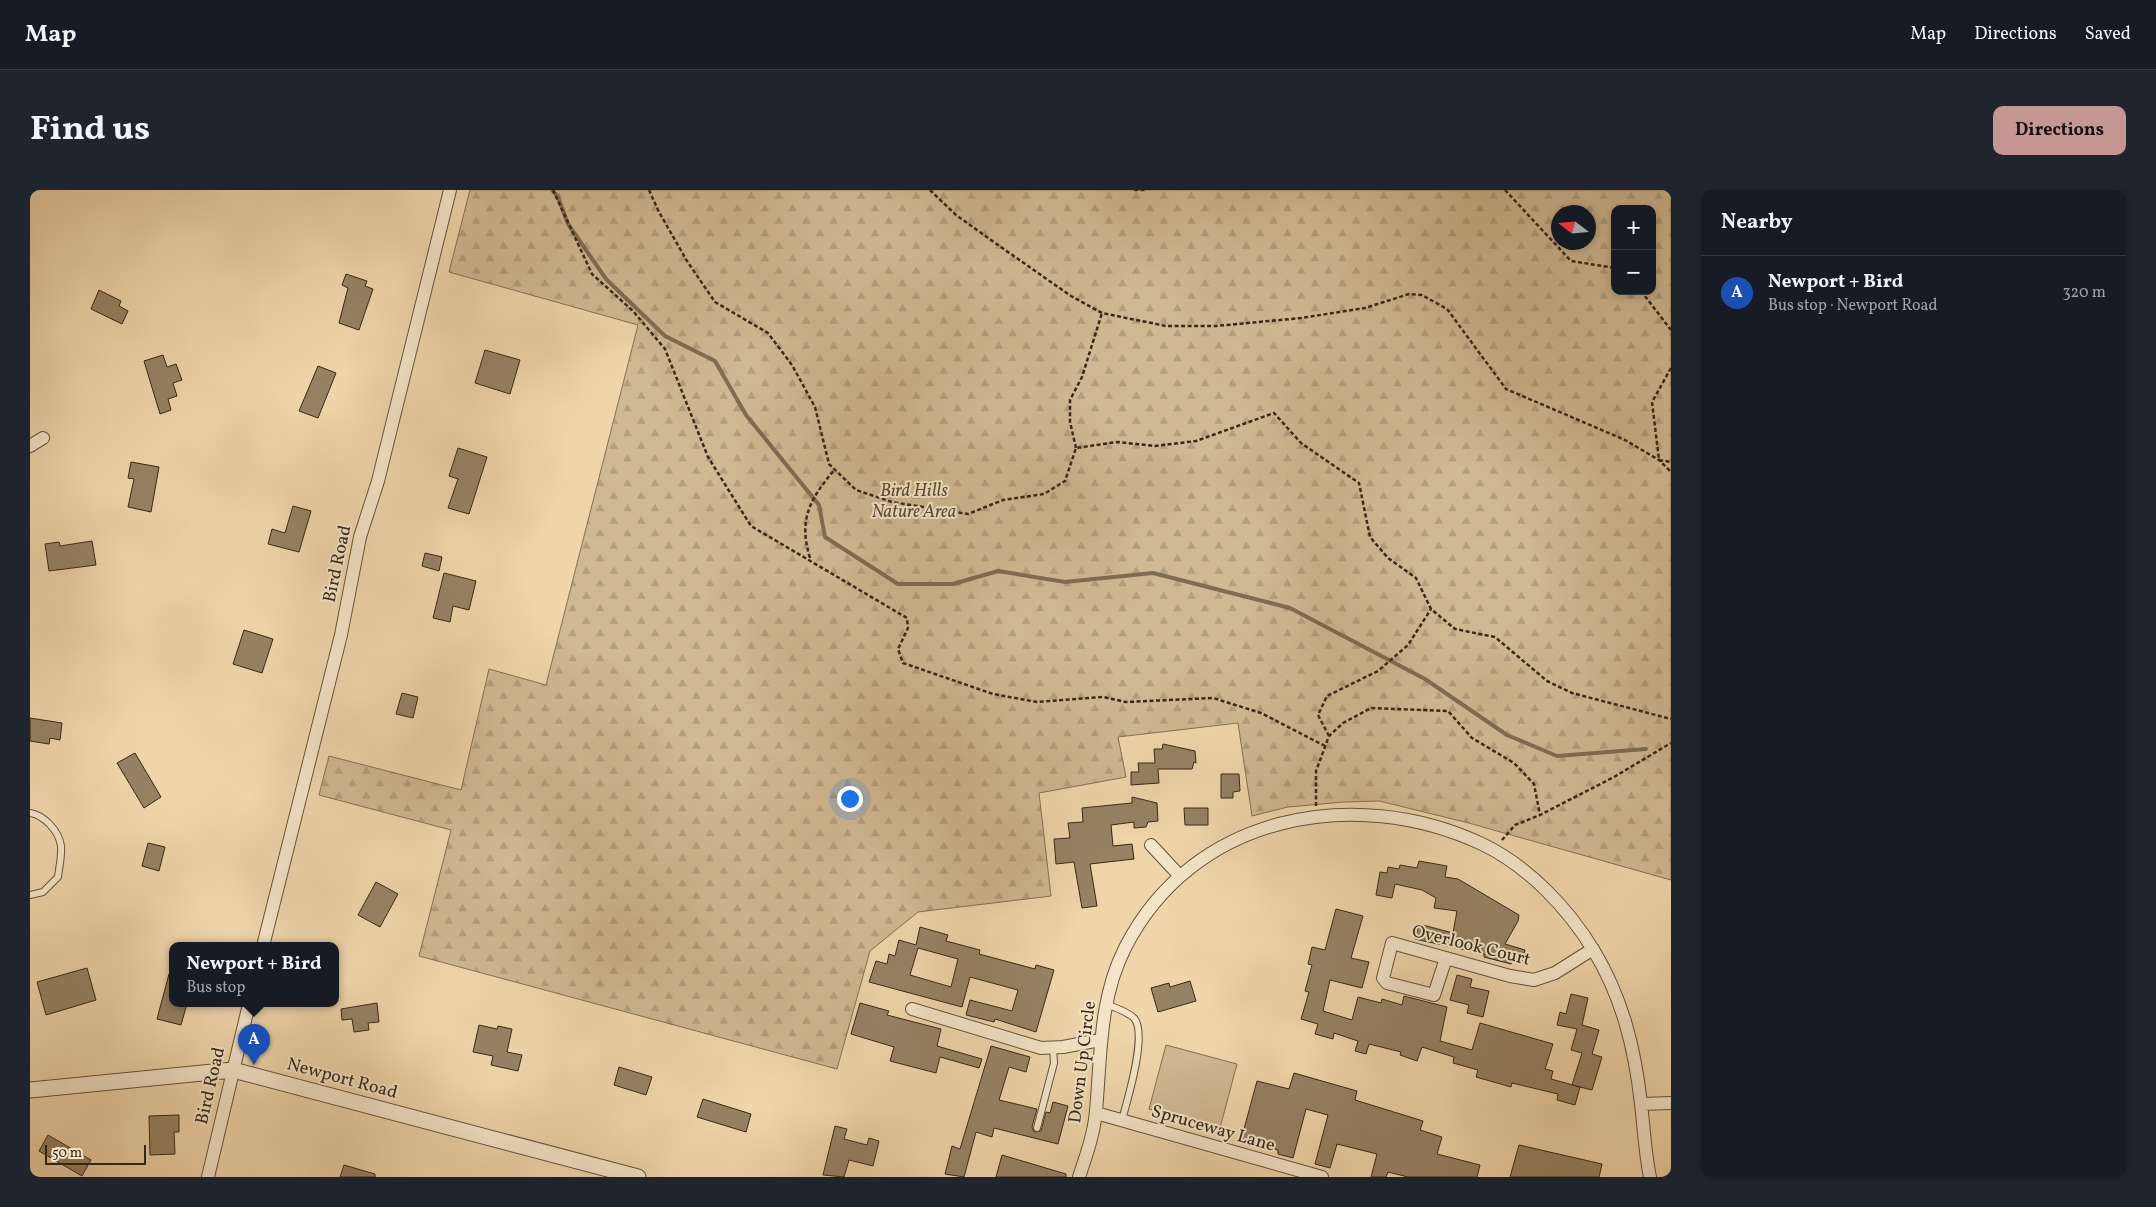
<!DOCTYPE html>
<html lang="en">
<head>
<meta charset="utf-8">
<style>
	:root { --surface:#171b24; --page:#20242c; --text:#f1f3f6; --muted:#9ea1a6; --line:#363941; --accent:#c59692 }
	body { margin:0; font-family:Vollkorn,serif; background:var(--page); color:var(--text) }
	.controls { position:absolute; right:15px; top:15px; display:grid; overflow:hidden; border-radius:10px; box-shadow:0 2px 8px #0003 }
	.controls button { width:45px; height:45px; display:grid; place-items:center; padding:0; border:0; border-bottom:1px solid var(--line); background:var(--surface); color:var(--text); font:25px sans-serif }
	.compass { position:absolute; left:1521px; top:15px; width:45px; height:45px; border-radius:50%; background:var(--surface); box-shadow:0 2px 8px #0003; rotate:286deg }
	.scale { position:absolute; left:15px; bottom:12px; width:101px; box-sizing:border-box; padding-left:5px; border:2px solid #362816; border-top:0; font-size:14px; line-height:18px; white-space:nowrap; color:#362816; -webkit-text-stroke:4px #f5e4c8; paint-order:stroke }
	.you { position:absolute; left:819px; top:608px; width:18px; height:18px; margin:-12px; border:4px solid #fff; border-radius:50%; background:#1a73e8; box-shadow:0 0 0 8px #1a73e833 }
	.badge { display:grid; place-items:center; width:32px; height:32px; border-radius:50%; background:var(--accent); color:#fff; font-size:16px; font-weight:700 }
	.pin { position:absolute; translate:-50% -41px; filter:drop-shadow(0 1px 2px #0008) }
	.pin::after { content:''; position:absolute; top:26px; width:18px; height:15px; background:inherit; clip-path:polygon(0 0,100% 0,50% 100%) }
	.popup { position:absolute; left:139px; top:752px; width:170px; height:65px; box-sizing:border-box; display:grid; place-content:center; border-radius:10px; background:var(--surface); filter:drop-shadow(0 1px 4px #0005); font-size:16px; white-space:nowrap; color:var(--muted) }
	.popup b { font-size:19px; color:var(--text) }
	.popup::after { content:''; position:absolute; left:50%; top:100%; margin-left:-10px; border:10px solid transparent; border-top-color:var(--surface) }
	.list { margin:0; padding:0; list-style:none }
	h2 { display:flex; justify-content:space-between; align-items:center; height:65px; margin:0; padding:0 20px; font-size:21px }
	h2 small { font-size:16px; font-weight:400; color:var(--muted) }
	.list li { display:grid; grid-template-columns:32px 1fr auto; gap:15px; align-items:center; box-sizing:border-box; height:75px; padding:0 20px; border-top:1px solid var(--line) }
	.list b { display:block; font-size:19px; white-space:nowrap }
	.list p { margin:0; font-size:16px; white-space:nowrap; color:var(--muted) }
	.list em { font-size:16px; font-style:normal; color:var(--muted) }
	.map { position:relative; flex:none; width:1641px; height:987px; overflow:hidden; border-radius:10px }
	header { display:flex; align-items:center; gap:30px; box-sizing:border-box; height:70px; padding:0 25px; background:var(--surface); border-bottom:1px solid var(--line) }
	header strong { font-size:24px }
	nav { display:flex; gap:28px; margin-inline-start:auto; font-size:18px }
	.intro { display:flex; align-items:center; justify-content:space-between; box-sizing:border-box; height:120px; padding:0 30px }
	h1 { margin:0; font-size:35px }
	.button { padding:12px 22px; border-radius:10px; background:var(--accent); color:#111; font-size:18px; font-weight:700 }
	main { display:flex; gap:30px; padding:0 30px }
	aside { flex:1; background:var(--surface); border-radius:10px; box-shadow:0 2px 8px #0003 }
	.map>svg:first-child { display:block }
	.forest { fill:url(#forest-firs); stroke:#837054; fill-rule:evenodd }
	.garden { fill:#d0b892; stroke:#837054 }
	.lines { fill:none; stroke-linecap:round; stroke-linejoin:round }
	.stream { stroke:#806c51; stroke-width:4 }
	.building { fill:#978263; stroke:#362816; fill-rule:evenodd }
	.service-casing { stroke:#64533b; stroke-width:8 }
	.minor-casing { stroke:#64533b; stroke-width:14 }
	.tertiary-casing { stroke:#64533b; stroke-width:17 }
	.path { stroke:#362816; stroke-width:2.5; stroke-dasharray:4 2.5; stroke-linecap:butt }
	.service { stroke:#f5e4c8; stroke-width:6 }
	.minor { stroke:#f5e4c8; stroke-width:12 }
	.tertiary { stroke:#f5e4c8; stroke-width:15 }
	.labels { text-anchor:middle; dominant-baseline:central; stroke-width:4; stroke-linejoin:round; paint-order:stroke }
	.park-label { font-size:18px; font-style:italic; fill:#5c4c35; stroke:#f5e4c8 }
	.street-label { font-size:18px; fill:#362816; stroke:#f5e4c8 }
</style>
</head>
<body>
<header>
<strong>Map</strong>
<nav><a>Map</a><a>Directions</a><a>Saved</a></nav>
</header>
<div class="intro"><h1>Find us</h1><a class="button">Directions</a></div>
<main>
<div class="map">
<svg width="1641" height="987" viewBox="0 0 1641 987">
	<defs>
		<pattern id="forest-firs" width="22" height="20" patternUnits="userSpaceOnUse" patternTransform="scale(1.25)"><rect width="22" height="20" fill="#d0b892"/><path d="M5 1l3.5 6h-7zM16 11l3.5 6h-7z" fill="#b39e7d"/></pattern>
	</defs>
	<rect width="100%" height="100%" fill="#f0d5ab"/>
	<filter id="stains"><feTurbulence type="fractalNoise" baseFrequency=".004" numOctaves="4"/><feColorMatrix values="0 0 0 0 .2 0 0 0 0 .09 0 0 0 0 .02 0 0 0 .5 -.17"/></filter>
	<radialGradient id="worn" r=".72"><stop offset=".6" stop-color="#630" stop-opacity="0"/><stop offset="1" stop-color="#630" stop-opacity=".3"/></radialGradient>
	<path class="forest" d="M 440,0 L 1641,0 L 1641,690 L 1435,632 L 1349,611 L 1314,612 L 1258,617 L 1222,626 L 1208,533 L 1088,547 L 1096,587 L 1009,603 L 1021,706 L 888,722 L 840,761 L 807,879 L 389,766 L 421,640 L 289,605 L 299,566 L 431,600 L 459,479 L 516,495 L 608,135 L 419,82 ZM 1585,19 L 1622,19 L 1622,101 L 1585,101 ZM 1528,22 L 1558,22 L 1558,52 L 1528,52 Z"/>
	<path class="garden" d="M 1136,855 L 1207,874 L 1190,938 L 1119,919 Z"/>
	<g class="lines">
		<path class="stream" d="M 522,0 L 528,7 L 538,34 L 576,89 L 635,146 L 685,171 L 716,225 L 789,315 L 795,347 L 868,394 L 923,394 L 968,381 L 1035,392 L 1123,383 L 1260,418 L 1395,489 L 1477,545 L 1527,566 L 1616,559"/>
	</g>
	<path class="building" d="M 316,84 L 337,91 L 335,96 L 343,99 L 329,140 L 309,133 L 318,98 L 312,95 Z
		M 69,100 L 91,111 L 89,116 L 98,121 L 92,134 L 61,119 Z
		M 455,160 L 490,170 L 480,204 L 445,193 Z
		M 133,165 L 137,177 L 146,174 L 152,190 L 143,193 L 147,206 L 138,209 L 141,220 L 130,224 L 114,171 Z
		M 288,176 L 306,183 L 288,228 L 269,221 Z
		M 428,258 L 457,267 L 439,324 L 418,318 L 428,289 L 419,286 Z
		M 101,272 L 129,277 L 121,322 L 98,317 L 104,289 L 98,288 Z
		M 263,316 L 281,321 L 269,362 L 238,354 L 242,339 L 255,343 Z
		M 62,351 L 66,375 L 19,381 L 15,354 L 29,352 L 30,356 Z
		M 395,363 L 412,367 L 409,381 L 392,376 Z
		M 414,383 L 446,391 L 439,420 L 423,416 L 420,432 L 403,428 Z
		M 214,440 L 243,449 L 232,483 L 203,474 Z
		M 372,503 L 388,507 L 383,528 L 366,524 Z
		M 0,528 L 32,533 L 30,550 L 20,548 L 19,554 L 0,551 Z
		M 1133,554 L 1165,561 L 1166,573 L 1164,572 L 1162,579 L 1128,579 L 1129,593 L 1101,595 L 1101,582 L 1109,582 L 1108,573 L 1125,573 L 1124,559 L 1132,559 Z
		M 105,563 L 131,607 L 114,618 L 87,573 Z
		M 1191,584 L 1209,584 L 1210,601 L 1203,602 L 1203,608 L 1191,608 Z
		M 1102,607 L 1127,613 L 1128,631 L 1118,632 L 1116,637 L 1104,638 L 1104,632 L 1081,635 L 1083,656 L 1102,654 L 1104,669 L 1060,674 L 1067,716 L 1052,718 L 1044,672 L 1026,674 L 1024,649 L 1040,648 L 1038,633 L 1053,632 L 1052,618 L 1102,613 Z
		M 1154,618 L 1178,618 L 1178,635 L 1155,635 Z
		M 118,653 L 135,657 L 129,681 L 112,676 Z
		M 1389,671 L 1417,676 L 1415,687 L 1428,689 L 1489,725 L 1488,731 L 1475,754 L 1495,760 L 1491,774 L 1482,771 L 1481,774 L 1454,767 L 1454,764 L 1385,749 L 1389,734 L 1423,743 L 1427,721 L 1404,718 L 1406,708 L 1392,700 L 1365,694 L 1362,708 L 1346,705 L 1350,682 L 1357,683 L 1358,677 L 1369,679 L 1370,675 L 1387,678 Z
		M 346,692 L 368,704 L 350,737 L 328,725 Z
		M 1306,719 L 1333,726 L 1321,768 L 1339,772 L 1332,798 L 1300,790 L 1293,821 L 1322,830 L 1328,807 L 1351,813 L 1352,809 L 1372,815 L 1374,806 L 1417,817 L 1410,851 L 1442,860 L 1450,833 L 1523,854 L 1515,879 L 1523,881 L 1521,889 L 1550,897 L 1545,915 L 1527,910 L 1528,904 L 1482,893 L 1481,897 L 1446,887 L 1448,880 L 1423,873 L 1424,867 L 1392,857 L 1387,871 L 1370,865 L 1371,862 L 1339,854 L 1336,864 L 1325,861 L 1328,851 L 1304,843 L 1303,849 L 1285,844 L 1288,834 L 1271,829 L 1279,802 L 1275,801 L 1282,775 L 1278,774 L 1282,757 L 1295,760 Z
		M 890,737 L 918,745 L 916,751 L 950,760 L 949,764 L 1005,779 L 1006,775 L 1024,780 L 1006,842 L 965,829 L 964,832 L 936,825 L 940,810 L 982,821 L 988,800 L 940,787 L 932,817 L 839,792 L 846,771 L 857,774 L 859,764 L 865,766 L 869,750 L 886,755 ZM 888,758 L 928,769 L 921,797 L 880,785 Z
		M 57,778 L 66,810 L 16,825 L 7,792 Z
		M 139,784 L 143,785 L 143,814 L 157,814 L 151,835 L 127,829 Z
		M 1427,785 L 1442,789 L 1440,797 L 1459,801 L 1453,827 L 1437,823 L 1439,815 L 1420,810 Z
		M 1160,791 L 1166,811 L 1128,822 L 1121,798 L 1139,793 L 1140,797 Z
		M 1541,804 L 1558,808 L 1552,835 L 1569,840 L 1562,864 L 1572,867 L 1562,900 L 1542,895 L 1552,863 L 1541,860 L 1547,839 L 1527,835 L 1530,822 L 1536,824 Z
		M 347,813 L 349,832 L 338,833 L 339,840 L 324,842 L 322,829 L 312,830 L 311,819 Z
		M 830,813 L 859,821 L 857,825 L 911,839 L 907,856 L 952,869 L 949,878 L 910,867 L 906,883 L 860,871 L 864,857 L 821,844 Z
		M 449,835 L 467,839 L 468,836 L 482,839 L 477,862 L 492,865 L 488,881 L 461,875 L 463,866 L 443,862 Z
		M 961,856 L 1000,867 L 996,882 L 979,877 L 969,910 L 1007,919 L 1002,937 L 1004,942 L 1011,941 L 1016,922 L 1020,923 L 1023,912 L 1038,916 L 1028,954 L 964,938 L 962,947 L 946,942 L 934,987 L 915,984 L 922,956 L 930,959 Z
		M 589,877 L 622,887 L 616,905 L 584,895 Z
		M 1264,883 L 1327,901 L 1325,910 L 1393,931 L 1390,940 L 1412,947 L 1407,964 L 1450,975 L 1447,987 L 1378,987 L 1358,982 L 1356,987 L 1341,987 L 1347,964 L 1307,954 L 1300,978 L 1285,974 L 1298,925 L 1276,919 L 1263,968 L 1248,964 L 1248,960 L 1211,950 L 1227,891 L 1259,899 Z
		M 673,909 L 721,924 L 716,942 L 667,927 Z
		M 149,925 L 149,942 L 144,942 L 145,964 L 120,965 L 119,926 Z
		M 805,936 L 817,939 L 814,949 L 837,955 L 839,948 L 849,951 L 843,976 L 819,970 L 814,987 L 793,985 Z
		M 18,945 L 61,970 L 52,986 L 9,961 Z
		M 1489,955 L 1572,974 L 1569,987 L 1480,987 Z
		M 972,965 L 1036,984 L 1036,987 L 966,987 Z
		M 314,975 L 345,984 L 345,987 L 310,987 Z"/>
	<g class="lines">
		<g class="service-casing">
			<path id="service" d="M 0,623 C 14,625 29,641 31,656 C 32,665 29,678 28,687 L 13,702 L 0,705
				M 1077,814 C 1085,818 1098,822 1104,828 C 1118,844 1097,911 1092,930
				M 1007,938 L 1024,873 L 1023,857"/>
		</g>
		<g class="minor-casing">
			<path id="minor" d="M 0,256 L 13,248
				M 1121,655 L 1149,685
				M 233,756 L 311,445 L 330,347 L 348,291 L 420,0
				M 1416,768 L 1404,805 L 1357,793 L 1353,788 L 1362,753 L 1480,786 L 1504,790 L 1525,783 L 1563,759
				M 882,819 L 1011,858 L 1033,857 L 1070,850
				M 1611,914 L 1641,913
				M 1066,923 L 1292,987
				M 178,987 L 219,814
				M 1049,987 C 1056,966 1064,944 1066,921 C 1071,866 1069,809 1095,758 C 1162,625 1324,594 1452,654 C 1498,676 1538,718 1564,761 C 1593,809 1605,860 1611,914 C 1614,939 1615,963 1620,987"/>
		</g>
		<g class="tertiary-casing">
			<path id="tertiary" d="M 0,900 L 203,880 L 608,987"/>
		</g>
		<path class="path" d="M 523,0 L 562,84 L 603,121 L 635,159 L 678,267 L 721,336 L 877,428 L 878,438 L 868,459 L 873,473 L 963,504 L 1007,512 L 1073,507 L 1096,512 L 1183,508 L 1231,523 L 1295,556
			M 619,0 L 629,22 L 657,71 L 685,112 L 738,143 L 762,175 L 785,217 L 799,274 L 826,300 L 862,312 L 938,324 L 973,310 L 1014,304 L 1035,291 L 1046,258 L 1087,252 L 1125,256 L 1166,251 L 1244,223 L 1271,253 L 1329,293 L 1340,347 L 1358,368 L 1386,388 L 1401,419 L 1425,439 L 1465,447 L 1517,491 L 1542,503 L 1641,529
			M 900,0 L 926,25 L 968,55 L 1041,106 L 1072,123 L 1136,136 L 1186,136 L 1271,128 L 1335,118 L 1379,104 L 1392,105 L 1417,119 L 1476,199 L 1595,250 L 1629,270 L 1641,282
			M 1104,0 L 1116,0
			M 1475,0 L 1541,71 L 1585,78
			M 1611,101 L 1641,140
			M 1641,178 L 1622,212 L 1629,270 L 1641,272
			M 1046,258 L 1040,232 L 1040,210 L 1052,187 L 1072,123
			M 780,368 C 768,329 780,309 805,279
			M 1299,546 L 1288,525 L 1297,506 L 1348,481 L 1378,455 L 1401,419
			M 1286,616 L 1286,581 L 1299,546 L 1313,533 L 1341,518 L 1418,521 L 1442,548 L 1484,573 L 1504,594 L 1510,625
			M 1472,650 L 1485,635 L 1510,625 L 1584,587 L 1641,553"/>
		<use href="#service" class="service"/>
		<use href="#minor" class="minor"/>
		<use href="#tertiary" class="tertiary"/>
	</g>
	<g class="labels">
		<g class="park-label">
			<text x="884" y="301">Bird Hills<tspan x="884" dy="21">Nature Area</tspan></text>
		</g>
		<g class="street-label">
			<text transform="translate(308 374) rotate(-78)">Bird Road</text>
			<text transform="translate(1441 756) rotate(14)">Overlook Court</text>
			<text transform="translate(1053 872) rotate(-83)">Down Up Circle</text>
			<text transform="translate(312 889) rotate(15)">Newport Road</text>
			<text transform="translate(181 896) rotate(-77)">Bird Road</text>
			<text transform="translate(1183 939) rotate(16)">Spruceway Lane</text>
		</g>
	</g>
	<rect width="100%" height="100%" filter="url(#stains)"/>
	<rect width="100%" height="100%" fill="url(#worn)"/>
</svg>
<div class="controls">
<button>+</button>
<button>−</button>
</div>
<svg class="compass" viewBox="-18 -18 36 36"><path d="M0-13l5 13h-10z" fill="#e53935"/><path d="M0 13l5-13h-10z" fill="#9ea1a6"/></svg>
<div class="scale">50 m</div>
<div class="you"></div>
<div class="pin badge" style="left:224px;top:875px;background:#1a4fb4">A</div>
<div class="popup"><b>Newport + Bird</b>Bus stop</div>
</div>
<aside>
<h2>Nearby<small></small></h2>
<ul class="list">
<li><span class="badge" style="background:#1a4fb4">A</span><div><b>Newport + Bird</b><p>Bus stop · Newport Road</p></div><em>320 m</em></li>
</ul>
</aside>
</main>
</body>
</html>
